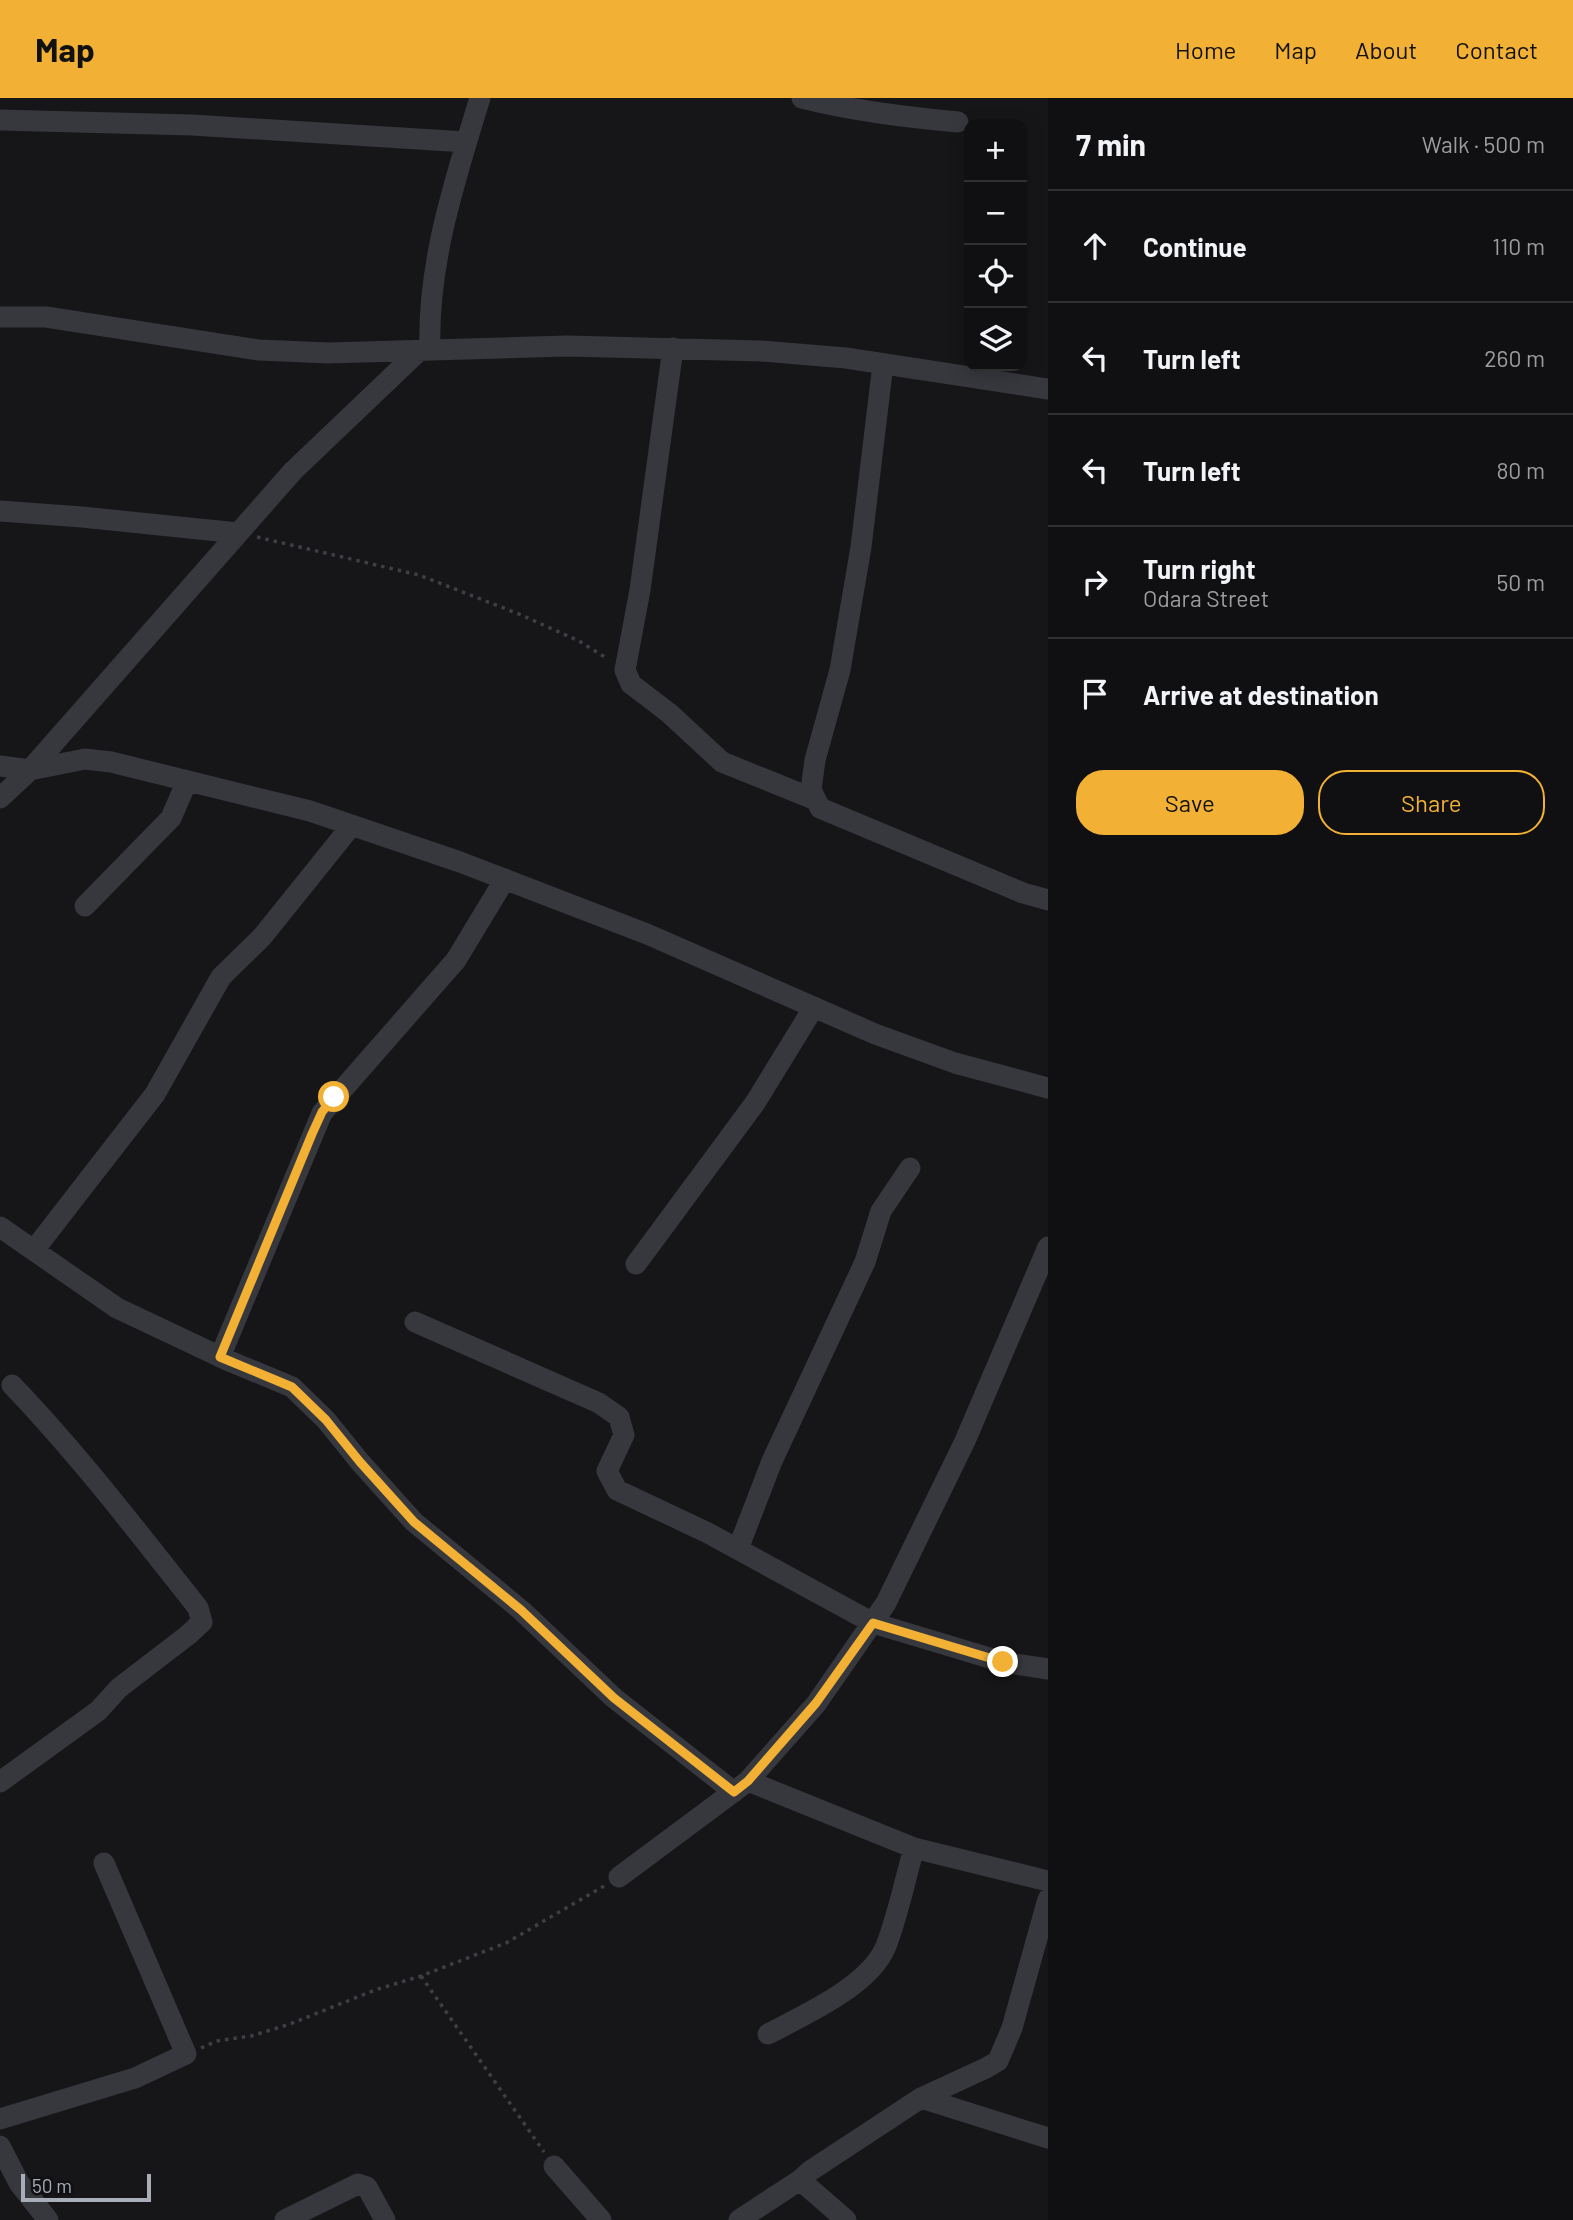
<!DOCTYPE html>
<html lang="en">
<head>
<meta charset="utf-8">
<style>
	:root { --surface:#101012; --page:#1e1e20; --text:#f1f3f6; --muted:#9c9d9f; --line:#303032; --accent:#f2b134 }
	body { margin:0; font-family:Barlow,sans-serif; background:var(--page); color:var(--text) }
	.controls { position:absolute; right:21px; top:21px; display:grid; overflow:hidden; border-radius:14px; box-shadow:0 4px 18px #0003 }
	.controls button { width:63px; height:63px; display:grid; place-items:center; padding:0; border:0; border-bottom:2px solid var(--line); background:var(--surface); color:var(--text); font:35px sans-serif }
	.scale { position:absolute; left:21px; bottom:18px; width:130px; box-sizing:border-box; padding-left:7px; border:4px solid #a8adb8; border-top:0; font-size:19px; line-height:24px; white-space:nowrap; color:#a8adb8; -webkit-text-stroke:5px #111113; paint-order:stroke }
	.stop { position:absolute; width:21px; height:21px; margin:-16px; border:5px solid #f2b134; border-radius:50%; background:#fff }
	.stop.end { background:#f2b134; border-color:#fff; box-shadow:0 2px 7px #0008 }
	.list { margin:0; padding:0; list-style:none }
	h2 { display:flex; justify-content:space-between; align-items:center; height:91px; margin:0; padding:0 28px; font-size:30px }
	h2 small { font-size:23px; font-weight:400; color:var(--muted) }
	.list li { display:grid; grid-template-columns:46px 1fr auto; gap:21px; align-items:center; box-sizing:border-box; height:112px; padding:0 28px; border-top:2px solid var(--line) }
	.list b { display:block; font-size:26px; white-space:nowrap }
	.list p { margin:0; font-size:23px; white-space:nowrap; color:var(--muted) }
	.list em { font-size:23px; font-style:normal; color:var(--muted) }
	.actions { display:flex; gap:14px; padding:21px 28px }
	.actions a { flex:1; padding:16px 0; border:2px solid var(--accent); border-radius:28px; text-align:center; font-size:24px; color:var(--accent) }
	.actions .main { background:var(--accent); color:#111 }
	.icon { flex:none; width:38px; height:38px; fill:none; stroke:currentColor; stroke-width:2; stroke-linecap:round; stroke-linejoin:round }
	.map { position:relative; flex:none; width:1048px; height:2122px; overflow:hidden }
	header { display:flex; align-items:center; gap:42px; box-sizing:border-box; height:98px; padding:0 35px; background:var(--accent); color:#111 }
	header strong { font-size:33px }
	nav { display:flex; gap:38px; margin-inline-start:auto; font-size:24px }
	main { display:flex }
	aside { flex:1; background:var(--surface) }
	.map>svg:first-child { display:block }
	.lines { fill:none; stroke-linecap:round; stroke-linejoin:round }
	.path { stroke:#3d3f44; stroke-width:3.5; stroke-dasharray:3.5 5; stroke-linecap:butt }
	.minor { stroke:#37383d; stroke-width:21 }
	.route { stroke:#f2b134; stroke-width:9 }
</style>
</head>
<body>
<header>
<strong>Map</strong>
<nav><a>Home</a><a>Map</a><a>About</a><a>Contact</a></nav>
</header>
<main>
<div class="map">
<svg width="1048" height="2122" viewBox="0 0 1048 2122">
	<rect width="100%" height="100%" fill="#161618"/>
	<g class="lines">
		<path class="path" d="M 257,439 L 419,477 L 519,516 L 579,543 L 608,561
			M 421,1878 L 544,2054
			M 201,1950 L 217,1943 L 251,1938 L 290,1926 L 375,1892 L 421,1878 L 506,1845 L 604,1788"/>
		<path class="minor" d="M 802,0 C 854,13 905,19 958,24
			M 0,22 L 192,27 L 466,44
			M 0,219 L 46,219 L 259,252 L 328,255 L 567,248 L 761,253 L 846,260 L 1048,291
			M 673,250 L 640,492 L 625,572 L 631,586 L 669,615 L 722,664 L 816,702
			M 430,252 C 427,166 455,82 480,0
			M 883,266 L 861,449 L 840,572 L 815,662 L 811,692 L 820,710 L 1023,795 L 1048,802
			M 0,413 L 82,419 L 238,435
			M 0,668 L 30,672 L 85,661 L 111,664 L 310,713 L 460,764 L 647,836 L 875,936 L 955,965 L 1048,990
			M 0,700 L 30,672 L 293,373 L 420,252
			M 85,808 L 171,720 L 187,683
			M 0,1129 L 117,1210 L 227,1262 L 292,1289 L 326,1322 L 360,1364 L 414,1424 L 521,1512 L 614,1600 L 734,1694
			M 34,1152 L 155,996 L 221,879 L 262,839 L 352,727
			M 636,1166 L 755,1005 L 814,909
			M 415,1224 L 599,1305 L 619,1319 L 624,1337 L 607,1373 L 617,1392 L 708,1435 L 873,1525 L 1003,1564 L 1048,1571
			M 220,1259 L 322,1015 L 456,862 L 505,781
			M 738,1451 L 772,1363 L 865,1164 L 881,1113 L 910,1070
			M 748,1683 L 914,1750 L 1048,1783
			M 0,1684 L 98,1613 L 119,1590 L 188,1537 L 202,1524 L 198,1510 C 138,1434 79,1357 12,1287
			M 619,1779 L 748,1683 L 816,1606 L 886,1505 L 965,1343 L 1048,1149
			M 768,1936 C 804,1917 870,1888 886,1848 C 898,1817 905,1782 914,1750
			M 921,2000 L 1048,2040
			M 0,2021 L 135,1980 L 186,1956 L 104,1765
			M 0,2048 L 19,2085 L 48,2122
			M 554,2068 L 601,2122
			M 285,2122 L 358,2086 L 367,2089 L 385,2122
			M 739,2122 L 800,2082
			M 846,2122 L 800,2082 L 810,2073 L 921,2000 L 986,1970 L 998,1963 L 1012,1930 L 1048,1801"/>
	</g>
	<g class="lines">
		<path class="route" d="M 334,999 L 322,1014 L 312,1036 L 220,1259 L 292,1289 L 326,1322 L 360,1364 L 414,1424 L 521,1512 L 614,1600 L 734,1694 L 748,1683 L 816,1605 L 873,1525 L 1003,1564"/>
	</g>
</svg>
<div class="controls">
<button>+</button>
<button>−</button>
<button><svg class="icon" aria-label="locate" viewBox="0 0 24 24"><circle cx="12" cy="12" r="6"/><path d="M12 2v4M12 18v4M2 12h4M18 12h4"/></svg></button>
<button><svg class="icon" aria-label="layers" viewBox="0 0 24 24"><path d="M12 4l9 5-9 5-9-5zM3 14l9 5 9-5"/></svg></button>
</div>
<div class="scale">50 m</div>
<div class="stop" style="left:334px;top:999px"></div>
<div class="stop end" style="left:1003px;top:1564px"></div>
</div>
<aside>
<h2>7 min<small>Walk · 500 m</small></h2>
<ul class="list">
<li><svg class="icon" aria-label="ahead" viewBox="0 0 24 24"><path d="M12 20V5M6 11l6-6 6 6"/></svg><div><b>Continue</b></div><em>110 m</em></li>
<li><svg class="icon" aria-label="left" viewBox="0 0 24 24"><path d="M17 20v-9H6M10 6l-5 5 5 5"/></svg><div><b>Turn left</b></div><em>260 m</em></li>
<li><svg class="icon" aria-label="left" viewBox="0 0 24 24"><path d="M17 20v-9H6M10 6l-5 5 5 5"/></svg><div><b>Turn left</b></div><em>80 m</em></li>
<li><svg class="icon" aria-label="right" viewBox="0 0 24 24"><path d="M7 20v-9h11M14 6l5 5-5 5"/></svg><div><b>Turn right</b><p>Odara Street</p></div><em>50 m</em></li>
<li><svg class="icon" aria-label="arrive" viewBox="0 0 24 24"><path d="M6 21V4h12l-3 4 3 4H6"/></svg><div><b>Arrive at destination</b></div></li>
</ul>
<div class="actions"><a class="main">Save</a><a>Share</a></div>
</aside>
</main>
</body>
</html>
